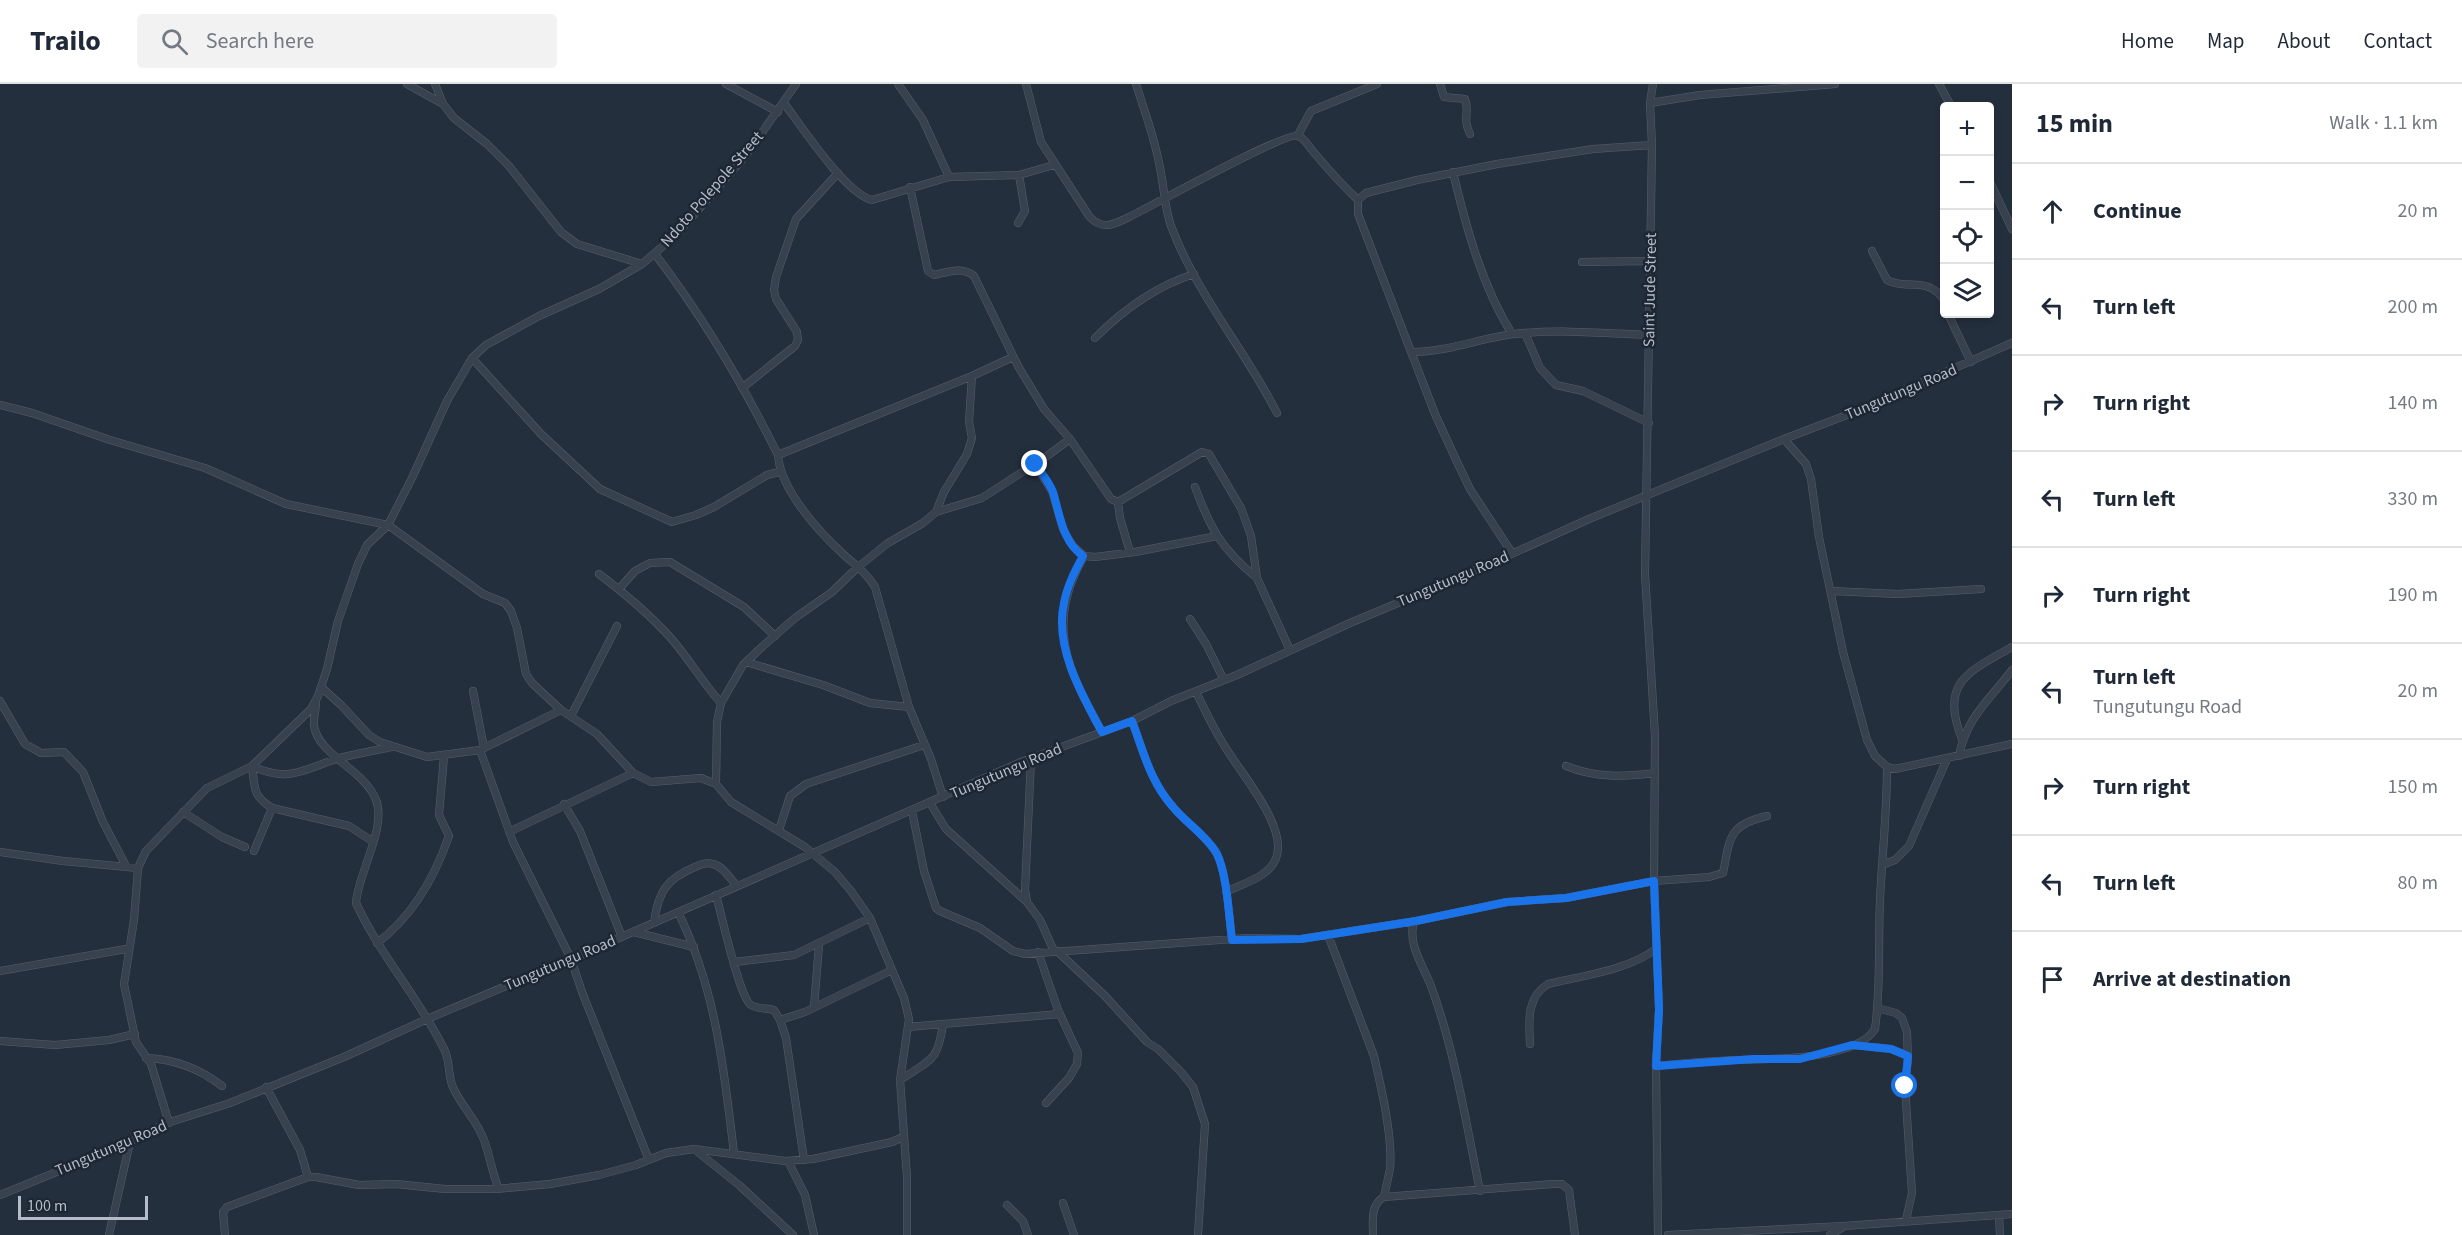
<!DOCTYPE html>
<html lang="en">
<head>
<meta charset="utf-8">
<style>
	:root { --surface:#fff; --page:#f2f2f3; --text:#1f2937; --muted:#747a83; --line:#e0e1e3 }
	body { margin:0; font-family:"Source Sans 3",sans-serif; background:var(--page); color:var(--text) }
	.controls { position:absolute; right:18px; top:18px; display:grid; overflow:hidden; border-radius:6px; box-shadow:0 3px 9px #0003 }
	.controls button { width:54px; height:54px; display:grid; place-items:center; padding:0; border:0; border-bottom:2px solid var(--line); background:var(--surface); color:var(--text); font:30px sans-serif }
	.scale { position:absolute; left:18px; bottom:15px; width:130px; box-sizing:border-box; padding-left:6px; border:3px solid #b4bcc9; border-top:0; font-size:16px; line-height:21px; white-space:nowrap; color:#b4bcc9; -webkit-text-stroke:4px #1d2633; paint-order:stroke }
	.stop { position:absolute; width:18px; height:18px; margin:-14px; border:4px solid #1a73e8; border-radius:50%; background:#fff }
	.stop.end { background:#1a73e8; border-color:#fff; box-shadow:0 2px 6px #0008 }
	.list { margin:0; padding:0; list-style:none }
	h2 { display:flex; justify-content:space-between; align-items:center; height:78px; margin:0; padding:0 24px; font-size:26px }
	h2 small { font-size:20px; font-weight:400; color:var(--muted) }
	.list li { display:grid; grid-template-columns:39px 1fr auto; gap:18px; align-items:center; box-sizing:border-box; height:96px; padding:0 24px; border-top:2px solid var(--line) }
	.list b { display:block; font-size:22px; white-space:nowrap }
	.list p { margin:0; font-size:20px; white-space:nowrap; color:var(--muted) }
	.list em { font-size:20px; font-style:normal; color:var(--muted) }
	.icon { flex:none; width:33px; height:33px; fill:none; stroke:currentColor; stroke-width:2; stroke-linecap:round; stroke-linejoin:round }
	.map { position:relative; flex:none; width:2012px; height:1151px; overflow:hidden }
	header { display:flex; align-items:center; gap:36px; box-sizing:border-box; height:84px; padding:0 30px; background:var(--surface); border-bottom:2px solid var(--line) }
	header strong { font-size:28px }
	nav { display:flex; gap:33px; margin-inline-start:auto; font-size:21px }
	.search { width:420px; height:54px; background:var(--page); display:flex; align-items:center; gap:15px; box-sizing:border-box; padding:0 21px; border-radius:6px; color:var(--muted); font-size:22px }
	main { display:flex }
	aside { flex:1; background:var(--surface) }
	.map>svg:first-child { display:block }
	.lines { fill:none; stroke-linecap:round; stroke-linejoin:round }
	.minor-casing { stroke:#565f6c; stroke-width:8 }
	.minor { stroke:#38414e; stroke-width:7 }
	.route { stroke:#1a73e8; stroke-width:8 }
	.labels { text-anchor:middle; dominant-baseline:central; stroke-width:5; stroke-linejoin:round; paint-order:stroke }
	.street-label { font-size:16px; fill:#b4bcc9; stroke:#1d2633 }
</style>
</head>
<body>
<header>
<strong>Trailo</strong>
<div class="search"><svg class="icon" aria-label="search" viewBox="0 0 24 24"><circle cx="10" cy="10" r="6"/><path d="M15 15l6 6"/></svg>Search here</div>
<nav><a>Home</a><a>Map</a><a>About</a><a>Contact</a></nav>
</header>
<main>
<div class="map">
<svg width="2012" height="1151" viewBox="0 0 2012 1151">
	<rect width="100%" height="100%" fill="#242f3e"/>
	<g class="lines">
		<g class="minor-casing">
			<path id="minor" d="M 407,0 L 443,20
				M 435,0 L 443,20 L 454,34 L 487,60 L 509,82 L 561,148 L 577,160 L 642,180 L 676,151 L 747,70 L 796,0
				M 726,0 L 778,28
				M 898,0 L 923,36 L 949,93
				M 1026,0 L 1041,58 L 1089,132 C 1104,150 1120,137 1137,129 C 1157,119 1287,47 1298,52 C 1304,54 1308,61 1311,65 C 1326,83 1341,100 1358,116
				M 1136,0 C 1144,26 1154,52 1159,79 C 1164,100 1164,122 1171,142 C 1197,211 1244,264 1277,329
				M 1440,0 L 1444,13 L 1465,15 C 1470,27 1462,34 1470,50
				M 1653,0 L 1650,19 L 1652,61 L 1645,490 L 1655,652 L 1654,797 L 1659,925 L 1656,982 L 1658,1151
				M 1939,0 L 1951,22
				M 784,19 C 802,43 845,109 872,116 L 949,93 L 1019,91 L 1054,81
				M 1650,19 L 1700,11 L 1835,0
				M 1298,51 L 1311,27 L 1377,0
				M 1453,88 C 1466,143 1482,202 1512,250
				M 1990,98 L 2012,145
				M 910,103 L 928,187 L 934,191 C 948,188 963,182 974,192 L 1018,282 L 1044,325 L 1070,355 L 1111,415 L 1118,418 L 1202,368 L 1209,370 L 1241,424 L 1251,452 L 1257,494 L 1290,566
				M 1018,139 L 1025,127 L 1019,91
				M 1872,167 L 1887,196 C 1907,207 1927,191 1944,216
				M 655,170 C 703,233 743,300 778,371 C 780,405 818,447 843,470 C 855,481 867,489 875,503 L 909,623 L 931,675 L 943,713
				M 1582,178 L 1650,177
				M 1948,230 L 1971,278
				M 1525,249 L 1540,284 L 1556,301 L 1583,307 L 1649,339
				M 1095,254 C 1122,227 1156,202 1194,190
				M 1413,268 C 1447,268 1480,254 1514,250 C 1559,245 1604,249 1649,251
				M 472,274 L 541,350 L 600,405 L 672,438 L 696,431 L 714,423 L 767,391 L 779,388
				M 742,304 L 795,262 L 798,256 L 797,248 L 776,215 L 774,206 L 776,193 L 796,135 L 838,89
				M 0,321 L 32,329 L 110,356 L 205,384 L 286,420 L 388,441 L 483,510 L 505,519 L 511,527 L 517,544 L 526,590 L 532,599 L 561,626 L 597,650 L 633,689 L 651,698 L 701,694 L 716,700 L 731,718 L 805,763 L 835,788 L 851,807 L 870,834 L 904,914 L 909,935 L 900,996 L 907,1093 L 907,1151
				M 1784,355 L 1806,380 L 1811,395 L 1819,453 L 1843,568 L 1867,656 L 1875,672 L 1887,683 L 1895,685 L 2012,660
				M 778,371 L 972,292 L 1013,273
				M 1035,380 L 1052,407 L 1063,445 L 1072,461 L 1084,472 L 1095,473 L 1135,468 L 1217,452
				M 1195,403 C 1210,444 1222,466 1257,494
				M 1118,418 L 1120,434 L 1130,468
				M 936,428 L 944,408 L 967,370 L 972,354 L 969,338 L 972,292
				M 1512,469 L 1470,405 L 1458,380 L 1435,330 L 1358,130 L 1358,116 L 1366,109 L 1417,96 L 1497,80 L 1593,65 L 1652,61
				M 1084,472 C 1045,541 1067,584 1102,648
				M 599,490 C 624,509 647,528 669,552 C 688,573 702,598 721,619
				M 619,505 L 635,487 L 650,479 L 670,478 L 744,523 L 775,552
				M 1831,507 L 1898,510 L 1981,505
				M 1190,535 L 1206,560 L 1224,596
				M 746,578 L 823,601 L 870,619 L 909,623
				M 321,603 L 341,621 L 369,651 L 380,658 L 427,673 L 480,666 L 561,626
				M 473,607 L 484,664
				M 1196,608 C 1205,626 1213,644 1224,661 C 1239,688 1295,749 1273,780 C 1263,795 1241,800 1226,808
				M 0,617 L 25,660 L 41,669 L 64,668 L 83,688 L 103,738 L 126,782
				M 316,619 C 316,626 313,635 314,642 C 319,672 365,686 376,716 C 387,744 358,789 356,819 C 380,871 419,914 444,965 C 450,976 448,989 452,1001 C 460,1021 477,1036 484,1056 C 490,1072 492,1089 499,1105
				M 571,632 L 617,542
				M 1132,637 C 1144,669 1150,697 1173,723 C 1186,739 1207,752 1217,770 C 1227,790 1229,833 1232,856
				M 1962,655 C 1940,599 1967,588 2012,563
				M 480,666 L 513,758 L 571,875 L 582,908 L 649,1076
				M 1959,672 C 1967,632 1989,617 2012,586
				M 1031,675 L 1025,806 L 1027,818 L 1040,836 L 1054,867
				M 252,682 C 255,703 252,712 272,724 L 349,742 L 372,757
				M 252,682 C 288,699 303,686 336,675 C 354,670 373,667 391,663
				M 1566,682 C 1596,694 1624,693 1655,689
				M 716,700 L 717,638 L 721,619 L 743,581 L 763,562 L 795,534 L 832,508 L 858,483 L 888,459 L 923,439 L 936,428 L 982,414 L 1047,372 L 1070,355
				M 930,719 L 946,745 L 1027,818
				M 564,720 L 580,747 L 622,853
				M 912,727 L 924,787 L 936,824 L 940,827 L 980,844 L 1013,867 L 1025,870 L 1247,854 L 1301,855 L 1416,837 L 1507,818 L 1566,814 L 1654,797 L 1709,793 L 1723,789 C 1730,754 1728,741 1767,732
				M 183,728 L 222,753 L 245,763
				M 779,746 L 790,712 L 806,700 L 924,661
				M 509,748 L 633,689
				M 254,767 L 272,724
				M 0,768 L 63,777 L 138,784
				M 1882,781 L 1895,776 L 1909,762 L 1947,675
				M 716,811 C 721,828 739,913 751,921 C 757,925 767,924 774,926 L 780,936 L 786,954 L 804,1076
				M 678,828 C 716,905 724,986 734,1069
				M 1414,837 C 1407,860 1423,881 1431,902 C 1455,967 1466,1039 1480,1107
				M 654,839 C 658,808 666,795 695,783 C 702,780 707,778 713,780 C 723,782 730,795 737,802
				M 634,848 L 694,863
				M 1328,851 L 1374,972 C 1381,1003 1393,1053 1390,1085 C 1388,1094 1386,1104 1384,1113
				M 377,859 C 412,833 435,792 449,752 L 439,731 L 444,672
				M 1057,867 L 1105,912 L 1147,958 L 1158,965 L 1181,988 L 1193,1003 L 1205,1040 L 1198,1151
				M 1038,868 L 1058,926 L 1078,969 L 1077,980 L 1069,994 L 1046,1019
				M 734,878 L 794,871 L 870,834
				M 0,887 L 126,865
				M 814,923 L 819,861
				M 1877,924 L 1896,929 L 1902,934 L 1907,948 L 1908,975 L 1905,1002 L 1912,1109 L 1906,1136
				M 780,936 L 805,928 L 892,886
				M 908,943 L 1060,930
				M 0,957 L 55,961 L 109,956 L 135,950
				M 1530,960 C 1529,937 1526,914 1548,900 C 1581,892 1630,886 1657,864
				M 1855,961 L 1891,965 L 1908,972
				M 146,974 C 175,975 200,985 222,1002
				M 1656,982 C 1682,979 1708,977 1735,976 C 1768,975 1855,977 1875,945 C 1881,902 1878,860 1880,816 C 1882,772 1887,729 1887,683
				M 900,996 C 931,975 937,979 943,941
				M 266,1003 L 300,1066 L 308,1093
				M 169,1039 L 151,980 L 136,958 L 124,900 L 134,836 L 138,784 L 146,767 L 207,704 L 252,682 L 311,625 L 318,612 L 327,585 L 338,537 L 358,480 L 367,461 L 388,441 L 412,394 L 447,317 L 472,274 L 486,261 L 539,232 L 599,205 L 642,180
				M 694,1065 L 739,1101 L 793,1151
				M 788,1077 L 805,1111 L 814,1151
				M 0,1111 L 130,1058 L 164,1040 L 230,1019 L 344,973 L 427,935 L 571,875 L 1021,678 L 1132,637 L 1171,617 L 1237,591 L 1350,539 L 1458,494 L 1589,435 L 1784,355 L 1852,329 L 2012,259
				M 1063,1119 L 1074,1151
				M 1007,1121 L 1023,1137 L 1028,1151
				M 1999,1131 L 2000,1151
				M 109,1151 L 130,1058
				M 225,1151 L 223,1128 L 227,1123 L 308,1093 L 316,1093 L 359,1101 L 396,1100 L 445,1105 L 496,1105 L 550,1100 L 599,1091 L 636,1081 L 666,1069 L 694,1065 L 785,1077 L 813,1075 L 892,1058 L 903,1053
				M 1373,1151 C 1373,1137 1370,1121 1384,1113 L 1553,1100 L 1562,1100 L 1569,1106 L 1575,1151
				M 1668,1151 L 1844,1142 L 2012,1130
				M 1830,1151 L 1843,1143"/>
		</g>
		<use href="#minor" class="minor"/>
	</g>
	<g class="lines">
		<path class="route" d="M 1035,380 C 1042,389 1049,398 1053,408 C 1060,431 1062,457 1083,472 C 1075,487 1067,502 1064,519 C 1054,563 1082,611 1102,648 L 1132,637 C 1144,669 1150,697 1173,723 C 1186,739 1207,752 1217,770 C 1227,790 1229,833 1232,856 L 1301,855 L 1416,837 L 1507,818 L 1566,814 L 1654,797 L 1659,925 L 1656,982 L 1754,975 L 1800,975 L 1852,961 L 1891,965 L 1908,972 L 1905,1002"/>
	</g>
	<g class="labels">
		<g class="street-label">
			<text transform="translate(712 105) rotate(-49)">Ndoto Polepole Street</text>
			<text transform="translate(1650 206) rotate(-89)">Saint Jude Street</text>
			<text transform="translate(1901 308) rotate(-23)">Tungutungu Road</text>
			<text transform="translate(1453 495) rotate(-23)">Tungutungu Road</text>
			<text transform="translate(1006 687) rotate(-23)">Tungutungu Road</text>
			<text transform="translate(560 879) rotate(-23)">Tungutungu Road</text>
			<text transform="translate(111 1064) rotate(-23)">Tungutungu Road</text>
		</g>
	</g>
</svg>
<div class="controls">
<button>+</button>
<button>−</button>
<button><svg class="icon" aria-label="locate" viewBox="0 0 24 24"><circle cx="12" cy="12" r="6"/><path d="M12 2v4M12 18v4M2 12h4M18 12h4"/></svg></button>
<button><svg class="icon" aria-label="layers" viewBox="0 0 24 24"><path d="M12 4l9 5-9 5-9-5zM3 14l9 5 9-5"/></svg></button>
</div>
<div class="scale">100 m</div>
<div class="stop" style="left:1905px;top:1002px"></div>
<div class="stop end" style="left:1035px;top:380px"></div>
</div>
<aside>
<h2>15 min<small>Walk · 1.1 km</small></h2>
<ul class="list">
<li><svg class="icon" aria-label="ahead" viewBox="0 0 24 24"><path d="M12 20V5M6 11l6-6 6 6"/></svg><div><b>Continue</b></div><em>20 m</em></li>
<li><svg class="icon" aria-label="left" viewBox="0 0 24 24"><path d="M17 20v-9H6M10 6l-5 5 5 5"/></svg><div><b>Turn left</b></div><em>200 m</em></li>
<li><svg class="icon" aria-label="right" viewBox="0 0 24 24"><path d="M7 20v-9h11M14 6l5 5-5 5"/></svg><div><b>Turn right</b></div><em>140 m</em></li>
<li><svg class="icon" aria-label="left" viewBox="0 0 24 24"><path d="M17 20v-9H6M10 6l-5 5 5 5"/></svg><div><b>Turn left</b></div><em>330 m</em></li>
<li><svg class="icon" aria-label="right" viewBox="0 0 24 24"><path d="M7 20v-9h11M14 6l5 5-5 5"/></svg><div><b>Turn right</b></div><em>190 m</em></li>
<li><svg class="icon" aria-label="left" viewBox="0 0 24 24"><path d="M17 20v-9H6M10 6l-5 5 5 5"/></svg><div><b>Turn left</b><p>Tungutungu Road</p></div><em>20 m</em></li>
<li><svg class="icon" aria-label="right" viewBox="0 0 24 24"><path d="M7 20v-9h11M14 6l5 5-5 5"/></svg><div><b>Turn right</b></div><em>150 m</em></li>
<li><svg class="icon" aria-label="left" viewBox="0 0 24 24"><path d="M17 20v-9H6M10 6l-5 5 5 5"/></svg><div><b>Turn left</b></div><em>80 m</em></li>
<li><svg class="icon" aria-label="arrive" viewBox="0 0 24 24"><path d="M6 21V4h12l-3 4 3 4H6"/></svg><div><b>Arrive at destination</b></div></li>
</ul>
</aside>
</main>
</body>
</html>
